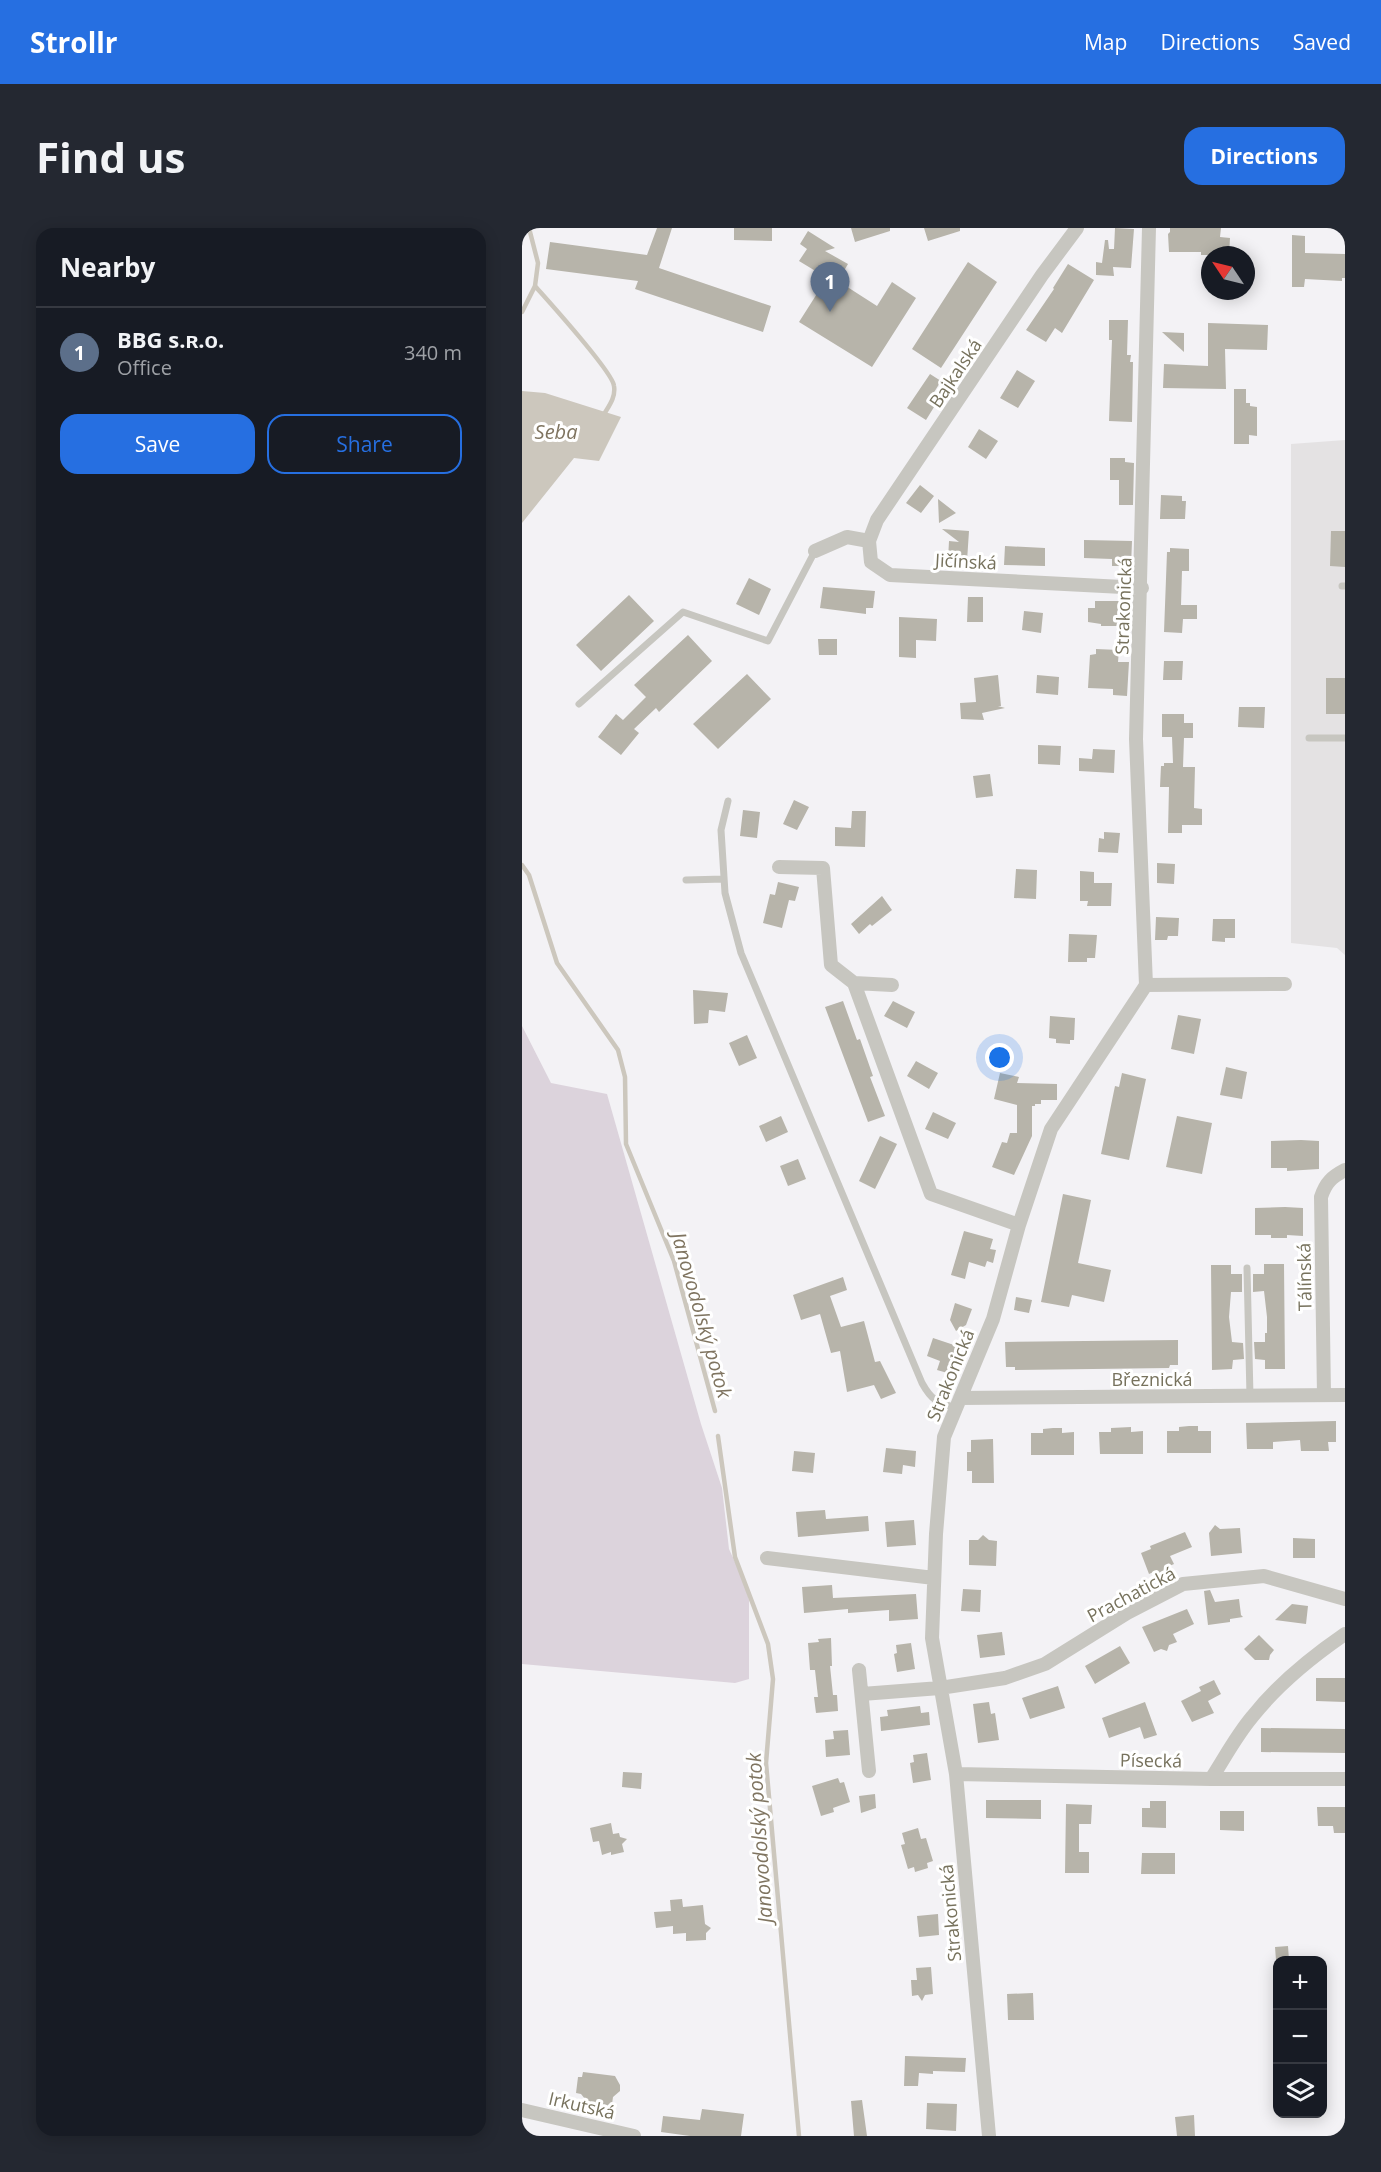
<!DOCTYPE html>
<html lang="en">
<head>
<meta charset="utf-8">
<style>
	:root { --surface:#171b24; --page:#242831; --text:#f1f3f6; --muted:#9ea1a6; --line:#363941; --accent:#266fe1 }
	body { margin:0; font-family:"Open Sans",sans-serif; background:var(--page); color:var(--text) }
	.controls { position:absolute; right:18px; bottom:18px; display:grid; overflow:hidden; border-radius:12px; box-shadow:0 3px 15px #0003 }
	.controls button { width:54px; height:54px; display:grid; place-items:center; padding:0; border:0; border-bottom:2px solid var(--line); background:var(--surface); color:var(--text); font:30px sans-serif }
	.compass { position:absolute; left:679px; top:18px; width:54px; height:54px; border-radius:50%; background:var(--surface); box-shadow:0 3px 15px #0003; rotate:305deg }
	.you { position:absolute; left:478px; top:830px; width:21px; height:21px; margin:-15px; border:4px solid #fff; border-radius:50%; background:#1a73e8; box-shadow:0 0 0 9px #1a73e833 }
	.badge { display:grid; place-items:center; width:39px; height:39px; border-radius:50%; background:var(--accent); color:#fff; font-size:20px; font-weight:700 }
	.pin { position:absolute; translate:-50% -50px; filter:drop-shadow(0 2px 3px #0008) }
	.pin::after { content:''; position:absolute; top:32px; width:21px; height:18px; background:inherit; clip-path:polygon(0 0,100% 0,50% 100%) }
	.list { margin:0; padding:0; list-style:none }
	h2 { display:flex; justify-content:space-between; align-items:center; height:78px; margin:0; padding:0 24px; font-size:26px }
	h2 small { font-size:20px; font-weight:400; color:var(--muted) }
	.list li { display:grid; grid-template-columns:39px 1fr auto; gap:18px; align-items:center; box-sizing:border-box; height:90px; padding:0 24px; border-top:2px solid var(--line) }
	.list b { display:block; font-size:22px; white-space:nowrap }
	.list p { margin:0; font-size:20px; white-space:nowrap; color:var(--muted) }
	.list em { font-size:20px; font-style:normal; color:var(--muted) }
	.actions { display:flex; gap:12px; padding:18px 24px }
	.actions a { flex:1; padding:14px 0; border:2px solid var(--accent); border-radius:18px; text-align:center; font-size:21px; color:var(--accent) }
	.actions .main { background:var(--accent); color:#fff }
	.icon { flex:none; width:33px; height:33px; fill:none; stroke:currentColor; stroke-width:2; stroke-linecap:round; stroke-linejoin:round }
	.map { position:relative; flex:none; width:823px; height:1908px; overflow:hidden; border-radius:18px }
	header { display:flex; align-items:center; gap:36px; box-sizing:border-box; height:84px; padding:0 30px; background:var(--accent); color:#fff }
	header strong { font-size:28px }
	nav { display:flex; gap:33px; margin-inline-start:auto; font-size:21px }
	.intro { display:flex; align-items:center; justify-content:space-between; box-sizing:border-box; height:144px; padding:0 36px }
	h1 { margin:0; font-size:42px }
	.button { padding:15px 27px; border-radius:18px; background:var(--accent); color:#fff; font-size:21px; font-weight:700 }
	main { display:flex; gap:36px; padding:0 36px }
	aside { flex:1; background:var(--surface); border-radius:18px; box-shadow:0 3px 15px #0003 }
	.map>svg:first-child { display:block }
	.built { fill:#e4e2e3 }
	.green { fill:#dcd3dc }
	.water { fill:#ccc7bd }
	.lines { fill:none; stroke-linecap:round; stroke-linejoin:round }
	.stream { stroke:#ccc7bd; stroke-width:4.5 }
	.building { fill:#b7b4aa }
	.lane { stroke:#c7c6c0; stroke-width:7 }
	.street { stroke:#c7c6c0; stroke-width:14 }
	.labels { text-anchor:middle; dominant-baseline:central; stroke-width:6; stroke-linejoin:round; paint-order:stroke }
	.street-label { font-size:18px; fill:#77725d; stroke:#fff }
	.water-label { font-size:20px; font-style:italic; fill:#7f7460; stroke:#fff }
</style>
</head>
<body>
<header>
<strong>Strollr</strong>
<nav><a>Map</a><a>Directions</a><a>Saved</a></nav>
</header>
<div class="intro"><h1>Find us</h1><a class="button">Directions</a></div>
<main>
<aside>
<h2>Nearby<small></small></h2>
<ul class="list">
<li><span class="badge" style="background:#5c6f8a">1</span><div><b>BBG s.ʀ.ᴏ.</b><p>Office</p></div><em>340 m</em></li>
</ul>
<div class="actions"><a class="main">Save</a><a>Share</a></div>
</aside>
<div class="map">
<svg width="823" height="1908" viewBox="0 0 823 1908">
	<rect width="100%" height="100%" fill="#f3f2f5"/>
	<path class="built" d="M 823,212 L 823,727 L 815,720 L 769,715 L 769,216 Z"/>
	<path class="green" d="M 0,798 L 29,855 L 85,866 L 179,1196 L 200,1260 L 207,1321 L 222,1354 L 227,1372 L 227,1451 L 213,1455 L 0,1436 Z"/>
	<path class="water" d="M 0,163 L 23,165 L 99,189 L 77,233 L 52,230 L 0,295 Z"/>
	<g class="lines">
		<path class="stream" d="M 13,58 C 27,74 91,144 92,158 C 94,170 86,179 81,188
			M 0,84 L 13,58 L 16,35 L 7,0
			M 0,637 L 7,647 L 35,735 L 96,822 L 103,849 L 104,916 L 152,1033 L 193,1183
			M 196,1208 L 213,1329 L 246,1416 L 251,1451 L 244,1535 L 277,1908"/>
	</g>
	<path class="building" d="M 135,0 L 150,0 L 137,40 L 249,78 L 241,104 L 113,61 L 116,53 L 24,41 L 28,14 L 125,27 Z
		M 212,0 L 250,0 L 250,13 L 212,12 Z
		M 329,0 L 368,0 L 368,3 L 333,14 Z
		M 402,0 L 438,0 L 438,3 L 406,13 Z
		M 593,0 L 612,1 L 609,40 L 591,39 L 592,48 L 574,47 L 574,34 L 580,35 L 583,12 L 586,12 L 587,21 L 592,21 Z
		M 648,0 L 699,0 L 698,9 L 708,10 L 707,27 L 679,27 L 679,24 L 647,24 L 646,6 L 648,4 Z
		M 286,3 L 313,20 L 303,23 L 326,36 L 316,53 L 355,78 L 370,54 L 394,70 L 350,139 L 277,94 L 305,50 L 277,33 L 285,21 L 278,16 Z
		M 770,7 L 783,8 L 783,25 L 823,26 L 823,50 L 820,50 L 820,53 L 783,51 L 782,59 L 770,59 Z
		M 446,34 L 475,54 L 419,140 L 390,121 Z
		M 546,36 L 572,52 L 540,105 L 533,100 L 524,114 L 504,102 L 532,61 L 531,60 Z
		M 587,92 L 606,92 L 605,127 L 609,127 L 608,134 L 611,134 L 610,194 L 587,193 L 590,112 L 587,112 Z
		M 686,95 L 746,97 L 745,122 L 703,121 L 704,161 L 641,160 L 642,136 L 686,138 Z
		M 640,104 L 662,105 L 662,124 Z
		M 495,142 L 513,153 L 496,180 L 478,170 Z
		M 408,146 L 419,153 L 411,166 L 417,171 L 404,192 L 385,180 Z
		M 712,161 L 724,161 L 724,175 L 728,175 L 728,178 L 735,179 L 735,208 L 727,207 L 727,216 L 712,216 Z
		M 457,201 L 476,213 L 464,231 L 446,219 Z
		M 588,230 L 603,230 L 603,234 L 612,235 L 611,277 L 597,277 L 597,252 L 588,252 Z
		M 398,257 L 412,268 L 399,285 L 384,275 Z
		M 639,267 L 660,268 L 660,273 L 664,273 L 663,291 L 638,291 Z
		M 416,271 L 434,285 L 417,295 Z
		M 420,301 L 447,303 L 445,333 L 426,332 L 427,313 L 437,314 Z
		M 809,303 L 823,303 L 823,339 L 808,338 Z
		M 562,312 L 610,313 L 609,338 L 590,338 L 590,331 L 562,330 Z
		M 483,318 L 523,320 L 523,338 L 482,337 Z
		M 648,320 L 667,321 L 667,343 L 660,343 L 659,377 L 675,377 L 675,391 L 661,391 L 660,405 L 642,404 L 645,324 L 648,324 Z
		M 227,350 L 249,361 L 237,387 L 214,376 Z
		M 301,359 L 353,363 L 351,380 L 344,380 L 344,386 L 298,380 Z
		M 107,367 L 132,393 L 79,443 L 54,417 Z
		M 446,369 L 461,369 L 461,394 L 445,394 Z
		M 573,373 L 602,373 L 602,398 L 579,398 L 579,396 L 566,394 L 566,380 L 573,380 Z
		M 502,383 L 521,385 L 519,405 L 500,402 Z
		M 377,389 L 415,391 L 414,413 L 394,412 L 394,430 L 377,429 Z
		M 166,407 L 190,433 L 137,484 L 134,480 L 112,501 L 117,505 L 99,527 L 76,509 L 94,486 L 101,492 L 124,469 L 112,457 Z
		M 296,411 L 315,411 L 315,427 L 297,427 Z
		M 574,421 L 597,422 L 596,434 L 607,434 L 605,468 L 591,467 L 591,461 L 566,460 L 568,427 L 574,426 Z
		M 642,433 L 661,433 L 660,452 L 641,452 Z
		M 225,446 L 249,471 L 196,521 L 171,496 Z
		M 476,447 L 479,478 L 476,478 L 483,480 L 460,485 L 462,492 L 439,491 L 438,475 L 454,474 L 452,450 Z
		M 515,447 L 537,449 L 536,467 L 514,465 Z
		M 804,450 L 823,450 L 823,486 L 804,486 Z
		M 717,479 L 743,479 L 742,500 L 716,499 Z
		M 640,486 L 662,486 L 662,495 L 671,495 L 671,510 L 662,510 L 661,539 L 673,539 L 672,580 L 680,581 L 680,597 L 660,597 L 660,605 L 646,605 L 647,559 L 638,559 L 639,538 L 642,538 L 642,535 L 651,535 L 650,509 L 640,509 Z
		M 516,517 L 539,518 L 538,537 L 516,536 Z
		M 571,521 L 593,522 L 592,545 L 557,543 L 557,530 L 570,531 Z
		M 468,546 L 471,568 L 454,570 L 451,548 Z
		M 272,572 L 287,579 L 275,602 L 261,596 Z
		M 221,582 L 238,584 L 235,610 L 218,608 Z
		M 330,583 L 344,583 L 343,619 L 313,618 L 313,599 L 329,600 Z
		M 582,604 L 598,605 L 596,625 L 576,624 L 577,610 L 582,611 Z
		M 635,635 L 653,636 L 652,656 L 635,655 Z
		M 494,641 L 515,642 L 514,671 L 492,670 Z
		M 558,643 L 572,644 L 572,655 L 590,655 L 589,678 L 565,678 L 566,673 L 558,673 Z
		M 256,654 L 277,659 L 273,673 L 267,672 L 260,700 L 241,695 L 248,666 L 253,667 Z
		M 360,668 L 370,682 L 350,698 L 348,696 L 337,706 L 329,696 Z
		M 634,689 L 657,690 L 656,708 L 646,708 L 645,712 L 633,712 Z
		M 691,691 L 713,691 L 713,710 L 703,710 L 703,714 L 690,713 Z
		M 547,706 L 575,707 L 573,730 L 565,730 L 565,734 L 546,734 Z
		M 171,762 L 206,765 L 203,784 L 187,782 L 186,795 L 172,796 Z
		M 321,773 L 335,812 L 338,811 L 351,848 L 348,849 L 363,888 L 346,894 L 303,779 Z
		M 371,773 L 393,784 L 385,800 L 362,788 Z
		M 656,787 L 679,791 L 672,826 L 649,821 Z
		M 528,788 L 553,790 L 552,812 L 548,812 L 548,816 L 534,815 L 534,811 L 527,810 Z
		M 225,807 L 235,830 L 217,838 L 207,815 Z
		M 394,833 L 416,845 L 407,861 L 385,848 Z
		M 704,839 L 725,844 L 720,871 L 698,867 Z
		M 478,845 L 497,849 L 495,855 L 535,856 L 535,872 L 519,872 L 519,876 L 513,876 L 513,878 L 510,878 L 510,908 L 492,947 L 470,939 L 480,914 L 485,915 L 488,905 L 495,905 L 495,877 L 472,871 Z
		M 600,845 L 624,851 L 607,932 L 579,926 L 593,858 L 597,859 Z
		M 411,884 L 434,895 L 426,911 L 403,901 Z
		M 259,888 L 266,904 L 244,914 L 237,898 Z
		M 655,888 L 690,895 L 680,946 L 644,939 Z
		M 358,908 L 375,916 L 353,961 L 337,953 Z
		M 779,912 L 797,913 L 797,941 L 765,943 L 765,940 L 749,940 L 749,913 Z
		M 276,931 L 284,951 L 266,958 L 258,938 Z
		M 541,966 L 569,972 L 556,1035 L 589,1042 L 582,1074 L 550,1067 L 547,1079 L 519,1074 Z
		M 763,979 L 781,980 L 781,1008 L 765,1007 L 765,1010 L 749,1010 L 749,1007 L 733,1007 L 733,980 Z
		M 442,1003 L 471,1011 L 468,1021 L 474,1022 L 471,1035 L 465,1033 L 463,1039 L 447,1034 L 443,1051 L 429,1047 Z
		M 742,1036 L 762,1036 L 763,1141 L 743,1141 L 743,1132 L 733,1131 L 732,1114 L 743,1114 L 743,1105 L 745,1105 L 745,1089 L 742,1063 L 731,1064 L 731,1046 L 742,1046 Z
		M 689,1037 L 709,1037 L 709,1046 L 720,1046 L 720,1064 L 709,1064 L 707,1089 L 710,1114 L 721,1115 L 722,1131 L 711,1132 L 710,1141 L 690,1142 Z
		M 321,1049 L 325,1062 L 308,1068 L 319,1099 L 342,1093 L 353,1134 L 358,1133 L 374,1165 L 359,1171 L 352,1157 L 325,1164 L 318,1123 L 309,1125 L 298,1086 L 279,1092 L 271,1067 Z
		M 494,1069 L 510,1072 L 507,1085 L 492,1082 Z
		M 433,1075 L 450,1081 L 444,1097 L 434,1103 L 428,1092 Z
		M 411,1110 L 438,1119 L 429,1146 L 415,1142 L 418,1133 L 405,1128 Z
		M 656,1112 L 656,1137 L 648,1137 L 647,1140 L 493,1142 L 493,1139 L 484,1139 L 483,1114 Z
		M 814,1193 L 814,1214 L 806,1214 L 807,1223 L 779,1223 L 778,1212 L 751,1214 L 751,1221 L 725,1221 L 724,1195 Z
		M 667,1198 L 676,1198 L 676,1203 L 689,1203 L 689,1225 L 645,1225 L 645,1203 L 657,1203 L 657,1199 Z
		M 609,1199 L 609,1204 L 621,1203 L 621,1226 L 578,1226 L 577,1204 L 589,1204 L 589,1200 Z
		M 531,1200 L 540,1200 L 540,1205 L 552,1204 L 552,1227 L 509,1227 L 509,1205 L 521,1205 L 521,1201 Z
		M 471,1211 L 472,1255 L 450,1255 L 450,1243 L 445,1243 L 445,1224 L 449,1224 L 449,1212 Z
		M 364,1220 L 394,1223 L 393,1239 L 381,1237 L 380,1246 L 361,1244 Z
		M 272,1223 L 293,1225 L 291,1245 L 270,1243 Z
		M 303,1282 L 304,1291 L 346,1288 L 347,1303 L 276,1309 L 274,1284 Z
		M 392,1292 L 394,1317 L 365,1319 L 363,1294 Z
		M 693,1297 L 698,1301 L 718,1300 L 720,1325 L 689,1328 L 687,1305 Z
		M 663,1304 L 670,1319 L 648,1328 L 652,1336 L 645,1339 L 646,1342 L 636,1347 L 634,1343 L 627,1346 L 619,1325 L 629,1321 L 628,1318 Z
		M 461,1307 L 467,1312 L 475,1313 L 474,1338 L 447,1337 L 447,1312 L 456,1312 Z
		M 771,1310 L 793,1311 L 793,1330 L 771,1330 Z
		M 310,1357 L 311,1370 L 394,1366 L 396,1391 L 367,1393 L 367,1382 L 326,1385 L 326,1381 L 282,1385 L 280,1359 Z
		M 441,1361 L 459,1362 L 458,1384 L 439,1383 Z
		M 688,1362 L 693,1374 L 717,1371 L 719,1387 L 721,1389 L 708,1391 L 708,1394 L 686,1397 L 682,1363 Z
		M 770,1376 L 786,1378 L 784,1396 L 753,1392 Z
		M 665,1381 L 672,1396 L 651,1406 L 655,1414 L 647,1417 L 645,1423 L 639,1421 L 632,1424 L 620,1399 Z
		M 480,1404 L 483,1427 L 458,1430 L 455,1407 Z
		M 737,1407 L 752,1422 L 748,1427 L 747,1432 L 733,1432 L 722,1421 Z
		M 309,1410 L 310,1438 L 308,1438 L 311,1467 L 315,1467 L 316,1483 L 294,1485 L 292,1469 L 296,1469 L 293,1442 L 288,1442 L 286,1415 L 297,1414 L 296,1411 Z
		M 389,1415 L 393,1441 L 375,1444 L 372,1426 L 375,1425 L 374,1417 Z
		M 598,1418 L 608,1435 L 573,1456 L 563,1438 Z
		M 794,1450 L 823,1450 L 823,1474 L 794,1473 Z
		M 692,1452 L 699,1466 L 686,1473 L 692,1485 L 670,1494 L 659,1473 L 679,1463 L 677,1459 Z
		M 536,1458 L 543,1480 L 508,1491 L 500,1470 Z
		M 467,1474 L 469,1486 L 473,1485 L 477,1512 L 456,1515 L 451,1476 Z
		M 623,1474 L 635,1507 L 622,1511 L 618,1499 L 587,1510 L 580,1490 Z
		M 398,1478 L 399,1485 L 407,1484 L 408,1497 L 359,1503 L 358,1489 L 366,1488 L 365,1482 Z
		M 739,1500 L 823,1501 L 823,1525 L 739,1524 Z
		M 326,1502 L 328,1527 L 304,1529 L 303,1512 L 312,1511 L 311,1503 Z
		M 405,1525 L 409,1552 L 391,1555 L 388,1535 L 392,1534 L 391,1527 Z
		M 101,1544 L 120,1545 L 119,1561 L 100,1559 Z
		M 316,1550 L 318,1555 L 322,1554 L 328,1574 L 311,1580 L 312,1584 L 299,1588 L 290,1558 Z
		M 353,1566 L 354,1580 L 339,1585 L 337,1568 Z
		M 464,1572 L 519,1572 L 519,1591 L 464,1590 Z
		M 628,1573 L 644,1573 L 644,1600 L 620,1599 L 620,1580 L 628,1580 Z
		M 544,1576 L 570,1577 L 569,1596 L 557,1596 L 557,1624 L 567,1624 L 567,1645 L 543,1645 Z
		M 795,1579 L 823,1579 L 823,1605 L 812,1605 L 811,1598 L 796,1598 Z
		M 698,1583 L 722,1583 L 722,1603 L 698,1602 Z
		M 89,1595 L 91,1606 L 97,1605 L 98,1609 L 105,1611 L 100,1616 L 102,1624 L 89,1627 L 89,1624 L 80,1627 L 77,1613 L 71,1614 L 68,1600 Z
		M 396,1600 L 399,1611 L 404,1610 L 411,1633 L 405,1635 L 406,1640 L 393,1644 L 392,1639 L 386,1641 L 379,1617 L 383,1616 L 380,1605 Z
		M 620,1625 L 653,1625 L 653,1646 L 619,1646 Z
		M 160,1671 L 161,1679 L 181,1677 L 183,1696 L 189,1700 L 184,1705 L 184,1712 L 164,1713 L 164,1705 L 151,1706 L 151,1698 L 134,1700 L 132,1684 L 149,1683 L 148,1672 Z
		M 416,1686 L 417,1707 L 397,1709 L 395,1688 Z
		M 766,1718 L 767,1732 L 754,1732 L 753,1719 Z
		M 409,1739 L 411,1766 L 403,1767 L 400,1773 L 396,1767 L 390,1768 L 389,1752 L 395,1752 L 394,1740 Z
		M 511,1765 L 512,1792 L 486,1792 L 485,1766 Z
		M 383,1828 L 444,1830 L 443,1844 L 411,1843 L 411,1846 L 397,1845 L 396,1858 L 382,1858 Z
		M 61,1844 L 93,1848 L 98,1857 L 98,1863 L 91,1869 L 88,1891 L 78,1878 L 72,1882 L 59,1866 L 54,1865 L 56,1849 L 60,1849 Z
		M 340,1872 L 345,1908 L 332,1908 L 329,1873 Z
		M 405,1875 L 435,1876 L 434,1903 L 404,1901 Z
		M 180,1881 L 222,1886 L 219,1908 L 168,1908 L 139,1904 L 141,1888 L 178,1892 Z
		M 672,1887 L 673,1908 L 655,1908 L 653,1889 Z"/>
	<g class="lines">
		<path class="lane" d="M 820,358 L 823,358
			M 57,476 L 161,384 L 246,413 L 293,323
			M 787,510 L 823,510
			M 206,573 L 199,602 L 203,665 L 219,725 L 400,1155 C 410,1173 415,1174 434,1180
			M 164,652 L 202,651
			M 725,1040 L 728,1168"/>
		<path class="street" d="M 347,313 L 355,292 L 520,47 L 555,0
			M 293,323 L 325,309 L 347,313 L 349,334 L 368,347 L 620,360
			M 257,639 L 301,640 L 309,737 L 332,755 L 409,966 L 497,997
			M 332,755 L 370,757
			M 624,757 L 763,756
			M 802,1167 L 799,969 C 804,954 810,949 823,942
			M 438,1170 L 823,1167
			M 245,1330 L 412,1350
			M 337,1442 L 347,1543
			M 340,1466 L 418,1460 L 483,1450 L 523,1436 L 605,1385 L 661,1356 L 742,1348 L 823,1371
			M 434,1546 L 689,1551 L 823,1551
			M 689,1551 C 702,1531 714,1508 730,1489 C 756,1456 788,1430 823,1406
			M 0,1882 L 112,1908
			M 467,1908 L 434,1546 L 410,1410 L 414,1306 L 422,1209 L 471,1091 L 497,997 L 529,901 L 624,757 L 614,511 L 627,0"/>
	</g>
	<g class="labels">
		<g class="street-label">
			<text transform="translate(433 145) rotate(-56)">Bajkalská</text>
			<text transform="translate(444 333) rotate(3)">Jičínská</text>
			<text transform="translate(601 378) rotate(-88)">Strakonická</text>
			<text transform="translate(782 1049) rotate(-91)">Tálínská</text>
			<text transform="translate(428 1147) rotate(-68)">Strakonická</text>
			<text x="630" y="1151">Březnická</text>
			<text transform="translate(609 1366) rotate(-28)">Prachatická</text>
			<text transform="translate(629 1532) rotate(1)">Písecká</text>
			<text transform="translate(428 1685) rotate(-95)">Strakonická</text>
			<text transform="translate(60 1877) rotate(13)">Irkutská</text>
		</g>
		<g class="water-label">
			<text x="34" y="203">Seba</text>
			<text transform="translate(180 1087) rotate(74)">Janovodolský potok</text>
			<text transform="translate(237 1610) rotate(-94)">Janovodolský potok</text>
		</g>
	</g>
</svg>
<div class="controls">
<button>+</button>
<button>−</button>
<button><svg class="icon" aria-label="layers" viewBox="0 0 24 24"><path d="M12 4l9 5-9 5-9-5zM3 14l9 5 9-5"/></svg></button>
</div>
<svg class="compass" viewBox="-18 -18 36 36"><path d="M0-13l5 13h-10z" fill="#e53935"/><path d="M0 13l5-13h-10z" fill="#9ea1a6"/></svg>
<div class="you"></div>
<div class="pin badge" style="left:308px;top:84px;background:#5c6f8a">1</div>
</div>
</main>
</body>
</html>
